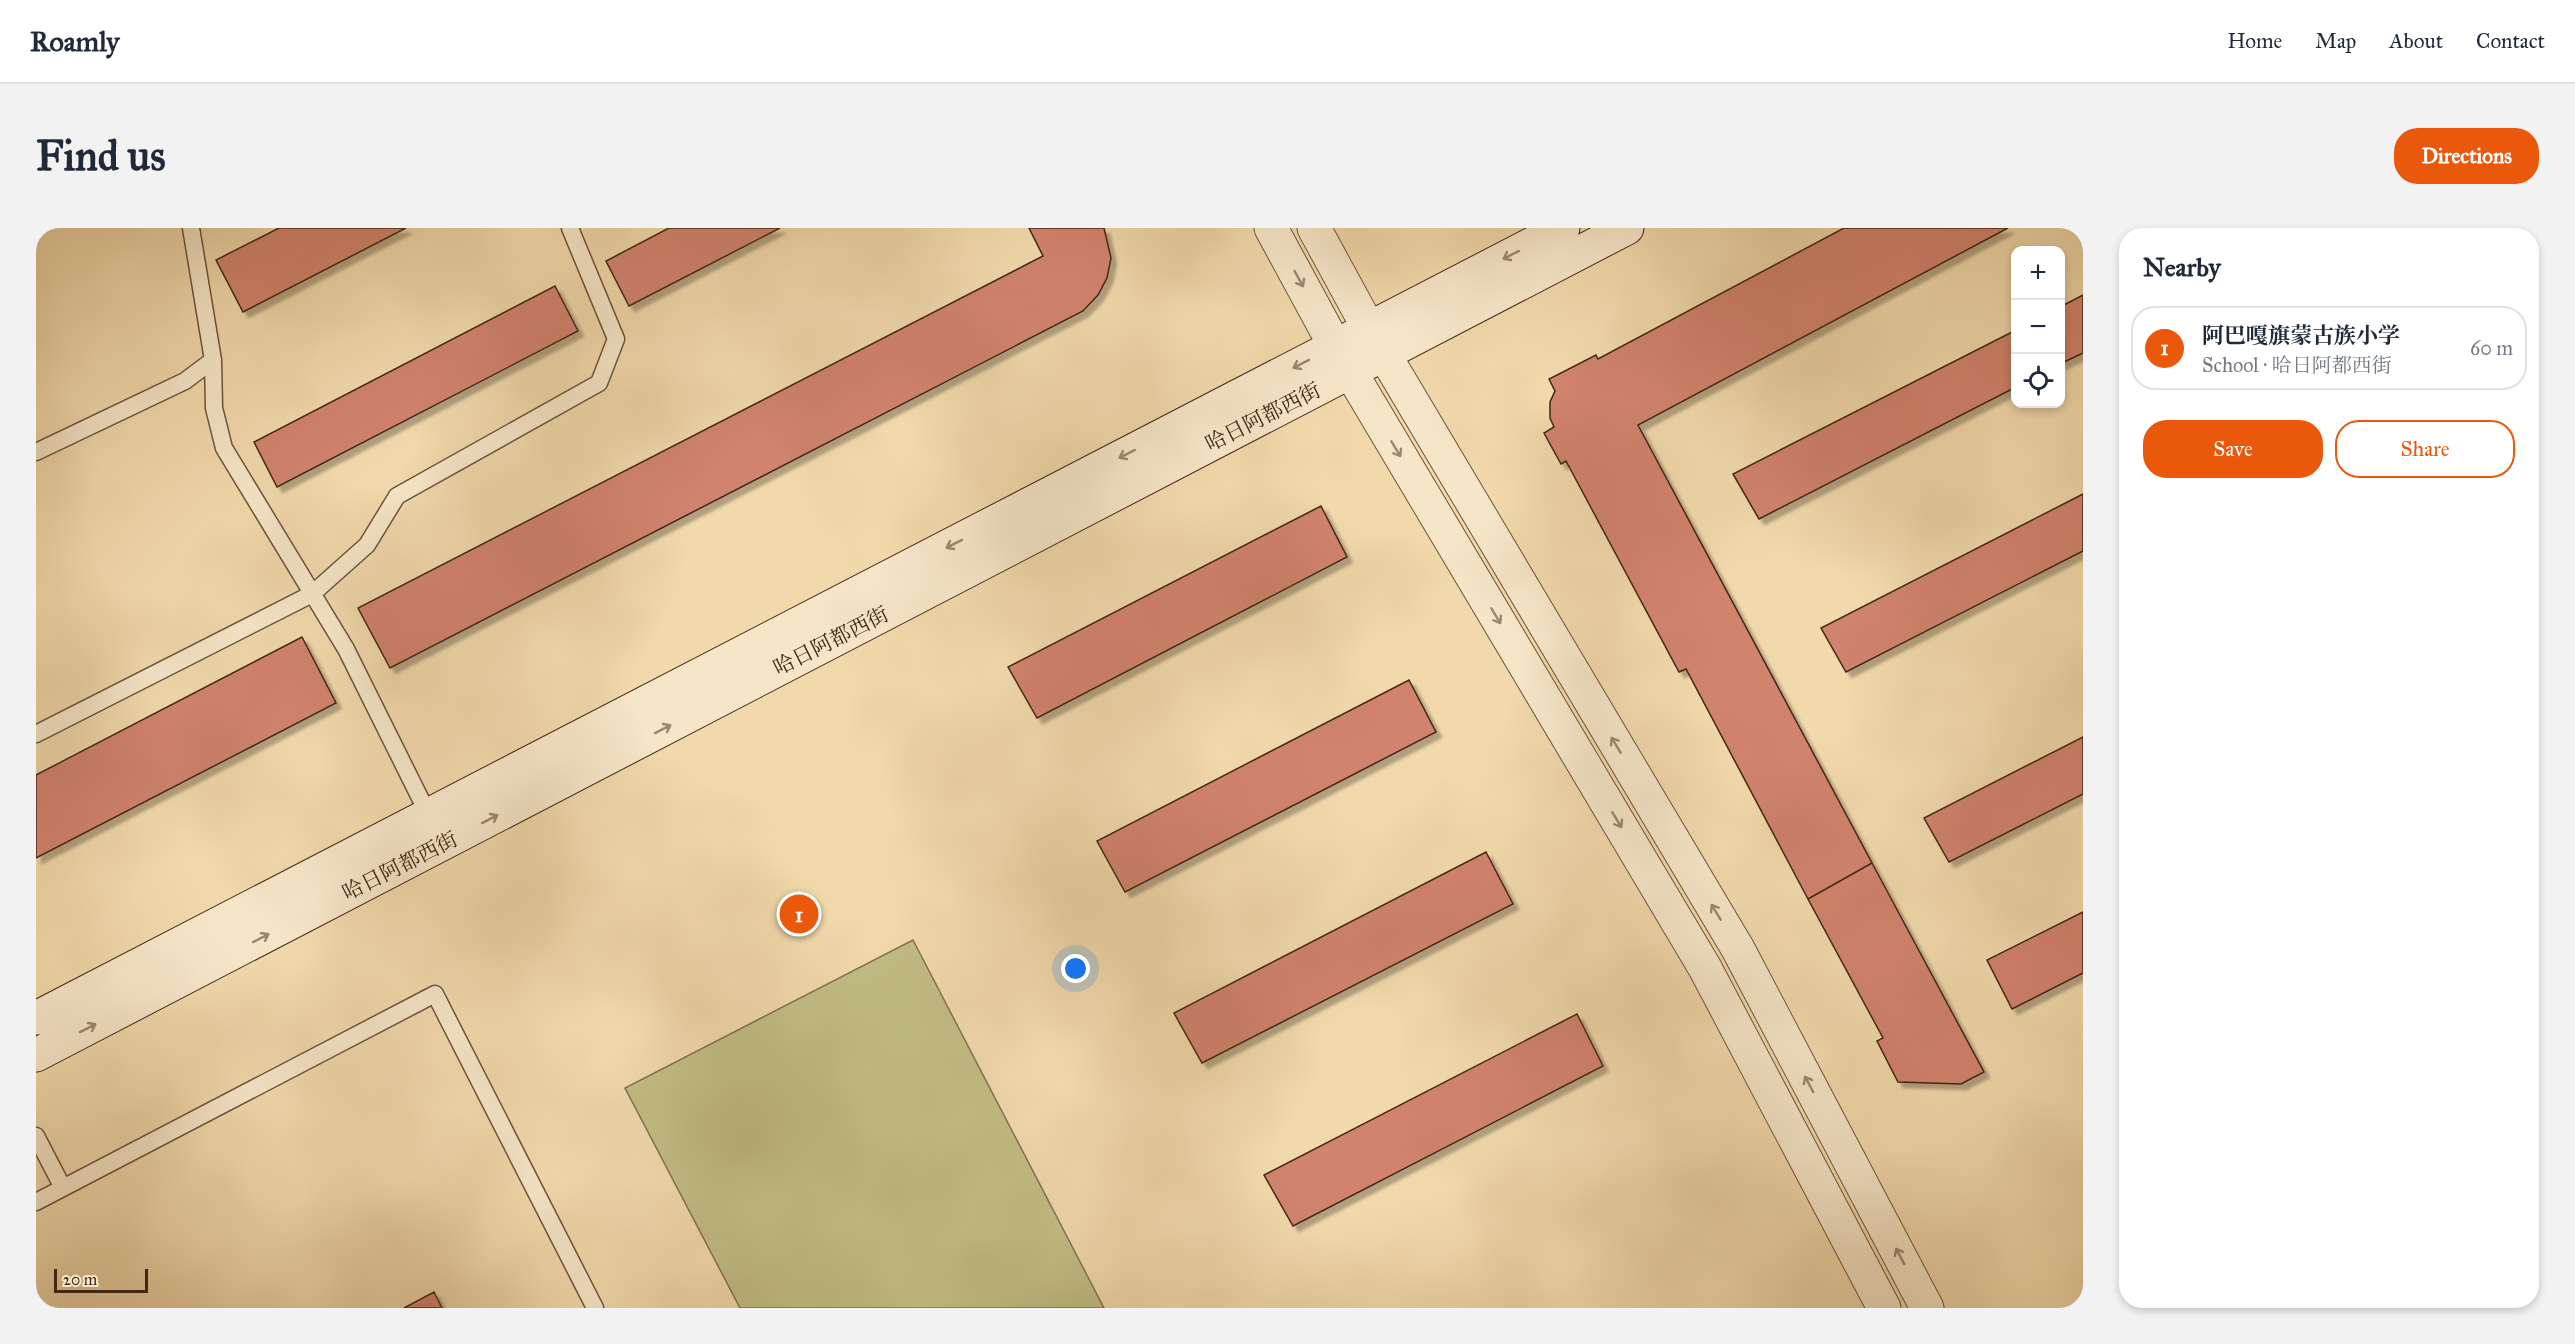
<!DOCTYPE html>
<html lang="en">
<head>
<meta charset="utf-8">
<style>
	:root { --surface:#fff; --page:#f2f2f3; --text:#1f2937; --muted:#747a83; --line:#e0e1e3; --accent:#ea580c }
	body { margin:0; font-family:"IM FELL Great Primer","Noto Serif SC",serif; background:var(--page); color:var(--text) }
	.controls { position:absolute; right:18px; top:18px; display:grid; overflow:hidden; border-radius:12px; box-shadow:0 3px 9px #0003 }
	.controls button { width:54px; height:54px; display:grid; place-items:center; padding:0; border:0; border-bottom:2px solid var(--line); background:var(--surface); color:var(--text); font:30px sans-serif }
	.scale { position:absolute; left:18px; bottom:15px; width:94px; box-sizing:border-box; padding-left:6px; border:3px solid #432615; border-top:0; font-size:16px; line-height:21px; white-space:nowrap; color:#432615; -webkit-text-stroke:4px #f6e6c8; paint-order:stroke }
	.you { position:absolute; left:1040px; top:741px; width:21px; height:21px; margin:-15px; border:4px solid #fff; border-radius:50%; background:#1a73e8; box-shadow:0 0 0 9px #1a73e833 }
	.badge { display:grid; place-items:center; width:39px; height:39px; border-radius:50%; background:var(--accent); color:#fff; font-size:20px; font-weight:700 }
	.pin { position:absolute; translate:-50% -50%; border:3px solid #fff; box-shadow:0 2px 6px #0006 }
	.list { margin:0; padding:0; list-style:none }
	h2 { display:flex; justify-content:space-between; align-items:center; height:78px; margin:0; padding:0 24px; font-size:26px }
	h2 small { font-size:20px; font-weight:400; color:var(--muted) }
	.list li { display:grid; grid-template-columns:39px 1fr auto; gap:18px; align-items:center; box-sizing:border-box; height:84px; margin:0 12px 12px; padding:0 12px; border:2px solid var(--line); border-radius:24px }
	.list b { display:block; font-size:22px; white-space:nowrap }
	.list p { margin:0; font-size:20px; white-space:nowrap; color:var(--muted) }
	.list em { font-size:20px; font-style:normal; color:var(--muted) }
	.actions { display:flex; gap:12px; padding:18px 24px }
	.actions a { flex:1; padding:14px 0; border:2px solid var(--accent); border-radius:24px; text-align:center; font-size:21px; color:var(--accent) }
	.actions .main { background:var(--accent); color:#fff }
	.icon { flex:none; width:33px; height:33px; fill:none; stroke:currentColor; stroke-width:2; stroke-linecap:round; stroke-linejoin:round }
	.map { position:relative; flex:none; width:2047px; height:1080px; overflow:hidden; border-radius:24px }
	header { display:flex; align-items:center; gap:36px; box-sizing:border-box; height:84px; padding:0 30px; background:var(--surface); border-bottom:2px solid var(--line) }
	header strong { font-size:28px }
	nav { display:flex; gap:33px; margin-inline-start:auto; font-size:21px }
	.intro { display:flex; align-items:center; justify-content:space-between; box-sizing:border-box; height:144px; padding:0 36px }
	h1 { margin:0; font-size:42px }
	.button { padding:15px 27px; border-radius:24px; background:var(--accent); color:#fff; font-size:21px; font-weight:700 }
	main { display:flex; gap:36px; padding:0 36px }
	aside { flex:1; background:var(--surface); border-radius:24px; box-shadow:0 3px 9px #0003 }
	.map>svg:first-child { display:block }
	.green { fill:#c1bd84; stroke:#82724c; stroke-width:1.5 }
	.building { fill:#d1836d; stroke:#432615; stroke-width:1.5; filter:url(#shadow) }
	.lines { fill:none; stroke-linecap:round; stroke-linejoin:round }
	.service-casing { stroke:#6e533a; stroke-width:19 }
	.minor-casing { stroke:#6e533a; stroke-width:35 }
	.secondary-casing { stroke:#432615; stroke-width:35 }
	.service { stroke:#f6e6c8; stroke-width:16 }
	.minor { stroke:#f6e6c8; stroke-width:33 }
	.secondary { stroke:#f6e6c8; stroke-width:33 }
	.oneway { stroke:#9c866e }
	.labels { text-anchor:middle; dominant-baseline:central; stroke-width:4.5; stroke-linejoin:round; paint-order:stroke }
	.street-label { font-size:21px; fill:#432615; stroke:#f6e6c8 }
</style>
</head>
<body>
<header>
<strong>Roamly</strong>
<nav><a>Home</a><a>Map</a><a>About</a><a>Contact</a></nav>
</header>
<div class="intro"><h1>Find us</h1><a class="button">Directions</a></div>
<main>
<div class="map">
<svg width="2047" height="1080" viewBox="0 0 2047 1080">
	<defs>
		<filter id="shadow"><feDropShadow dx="5.5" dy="5.5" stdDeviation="1.5" flood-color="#0004"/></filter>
	</defs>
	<rect width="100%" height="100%" fill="#f1d9ab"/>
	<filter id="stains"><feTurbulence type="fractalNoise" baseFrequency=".00333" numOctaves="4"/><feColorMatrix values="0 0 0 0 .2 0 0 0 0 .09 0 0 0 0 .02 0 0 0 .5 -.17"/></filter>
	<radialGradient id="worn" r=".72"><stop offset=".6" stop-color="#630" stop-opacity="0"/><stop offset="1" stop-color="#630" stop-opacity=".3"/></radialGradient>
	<path class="green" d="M 877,712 L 1068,1080 L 704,1080 L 589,860 Z"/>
	<path class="building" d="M 243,0 L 370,0 L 207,84 L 180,32 Z
		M 633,0 L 744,0 L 593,78 L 570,33 Z
		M 993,0 L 1068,0 L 1075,30 L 1071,50 L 1062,67 L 1047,83 L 354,440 L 322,380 L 1007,28 Z
		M 1808,0 L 1972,0 L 1602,197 L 1836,635 L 1772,671 L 1650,441 L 1643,444 L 1530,233 L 1525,236 L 1508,205 L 1518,199 L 1514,190 L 1514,174 L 1519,163 L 1513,151 L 1560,127 L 1562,131 Z
		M 519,58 L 542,103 L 241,259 L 218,214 Z
		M 2047,67 L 2047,125 L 2024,136 L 2024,79 Z
		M 1980,102 L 1980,159 L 1723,291 L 1697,246 Z
		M 2047,266 L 2047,323 L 1810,444 L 1785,400 Z
		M 1285,278 L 1311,329 L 1001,490 L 972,439 Z
		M 266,409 L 300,475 L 0,630 L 0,547 Z
		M 1373,452 L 1400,504 L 1089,664 L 1061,613 Z
		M 2047,509 L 2047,566 L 1913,634 L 1888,590 Z
		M 1450,624 L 1477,676 L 1166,835 L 1138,785 Z
		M 1836,635 L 1948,844 L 1925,856 L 1862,854 L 1841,813 L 1847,810 L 1772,671 Z
		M 2047,684 L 2047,745 L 1976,781 L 1951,732 Z
		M 1541,786 L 1567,838 L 1257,998 L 1228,947 Z
		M 398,1064 L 406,1080 L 368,1080 Z"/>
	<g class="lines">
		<g class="service-casing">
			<path id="service" d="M 155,0 L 177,132 L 178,180 L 188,220 L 310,421 L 393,588
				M 0,224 L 149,153 L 177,132
				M 0,506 L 276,366 L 331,317 L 361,268 L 563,155 L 580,111 L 534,0
				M 0,908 L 27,960
				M 0,974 L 399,766 L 559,1080"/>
		</g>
		<g class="minor-casing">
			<path id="minor" d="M 1235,0 L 1299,118 L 1669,740 L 1848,1080
				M 1278,0 L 1333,101 L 1702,721 L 1891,1080"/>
		</g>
		<g class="secondary-casing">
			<path id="secondary" d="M 0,790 L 1527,0
				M 0,827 L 1591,0"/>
		</g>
		<use href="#service" class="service"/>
		<use href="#minor" class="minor"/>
		<use href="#secondary" class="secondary"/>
	</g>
	<defs><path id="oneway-shaft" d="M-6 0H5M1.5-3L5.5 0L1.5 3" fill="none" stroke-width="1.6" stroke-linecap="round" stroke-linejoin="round" transform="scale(1.5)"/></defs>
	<g class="oneway">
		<use href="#oneway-shaft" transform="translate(1475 27) rotate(153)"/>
		<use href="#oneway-shaft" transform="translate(1263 51) rotate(61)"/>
		<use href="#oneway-shaft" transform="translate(1265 136) rotate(153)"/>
		<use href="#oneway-shaft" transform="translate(1360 221) rotate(59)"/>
		<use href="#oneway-shaft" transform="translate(1091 226) rotate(153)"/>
		<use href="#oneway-shaft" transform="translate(918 316) rotate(153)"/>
		<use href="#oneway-shaft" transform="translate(1460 388) rotate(59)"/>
		<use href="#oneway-shaft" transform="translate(627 501) rotate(-27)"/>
		<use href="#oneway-shaft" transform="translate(1580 517) rotate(-121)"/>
		<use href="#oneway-shaft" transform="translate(454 591) rotate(-27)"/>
		<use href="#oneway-shaft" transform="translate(1581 592) rotate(59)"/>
		<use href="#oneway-shaft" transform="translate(1680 684) rotate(-121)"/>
		<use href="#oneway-shaft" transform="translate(225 710) rotate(-27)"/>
		<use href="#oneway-shaft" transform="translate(52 800) rotate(-27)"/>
		<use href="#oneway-shaft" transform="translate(1773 856) rotate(-118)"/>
		<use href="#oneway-shaft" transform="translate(1864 1028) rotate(-118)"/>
	</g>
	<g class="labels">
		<g class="street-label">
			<text transform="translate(1227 189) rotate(-27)">哈日阿都西街</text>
			<text transform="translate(795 413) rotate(-27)">哈日阿都西街</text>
			<text transform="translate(364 638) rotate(-27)">哈日阿都西街</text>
		</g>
	</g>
	<rect width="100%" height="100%" filter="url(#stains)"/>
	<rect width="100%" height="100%" fill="url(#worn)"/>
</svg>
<div class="controls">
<button>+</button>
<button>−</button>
<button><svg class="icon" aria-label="locate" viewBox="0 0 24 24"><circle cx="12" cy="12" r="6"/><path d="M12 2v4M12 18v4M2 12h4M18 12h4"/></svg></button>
</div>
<div class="scale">20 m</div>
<div class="you"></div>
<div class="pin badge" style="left:763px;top:686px">1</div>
</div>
<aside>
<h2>Nearby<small></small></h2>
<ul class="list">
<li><span class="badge">1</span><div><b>阿巴嘎旗蒙古族小学</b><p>School · 哈日阿都西街</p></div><em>60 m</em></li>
</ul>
<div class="actions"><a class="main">Save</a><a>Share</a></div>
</aside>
</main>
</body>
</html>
